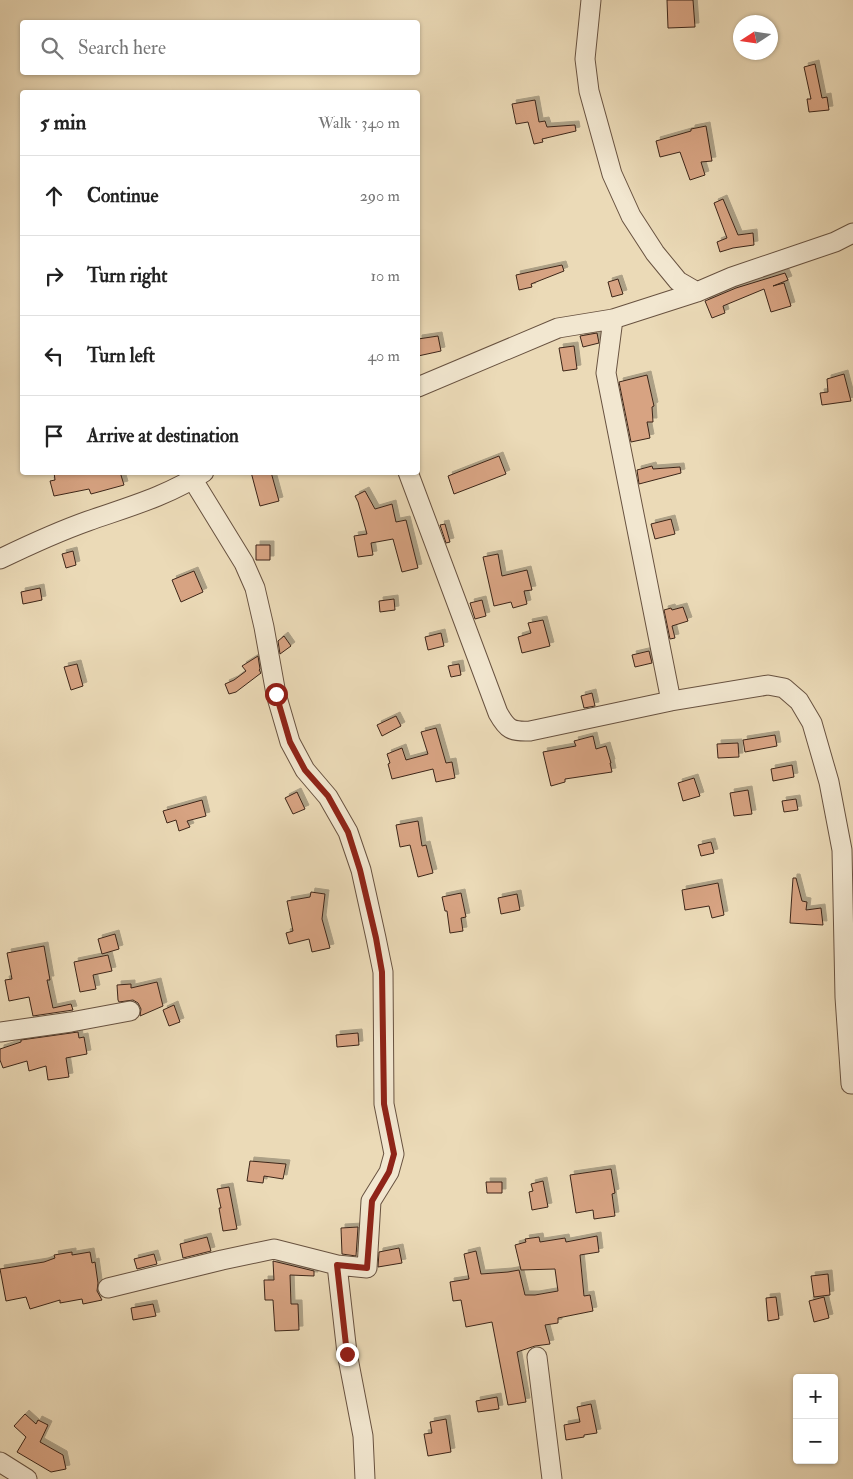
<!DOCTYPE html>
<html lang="en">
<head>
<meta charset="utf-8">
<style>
	:root { --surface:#fff; --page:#f2f2f2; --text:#222; --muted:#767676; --line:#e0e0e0 }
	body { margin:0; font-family:"IM FELL Double Pica",serif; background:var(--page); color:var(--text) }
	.controls { position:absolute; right:15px; bottom:15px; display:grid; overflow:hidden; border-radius:5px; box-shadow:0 1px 4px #0004 }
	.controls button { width:45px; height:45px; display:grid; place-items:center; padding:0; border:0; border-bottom:1px solid var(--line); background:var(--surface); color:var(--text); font:25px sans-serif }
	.compass { position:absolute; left:733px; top:15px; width:45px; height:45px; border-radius:50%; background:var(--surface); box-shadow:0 1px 4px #0004; rotate:258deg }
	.stop { position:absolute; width:15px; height:15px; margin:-11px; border:4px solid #8f2418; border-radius:50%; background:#fff }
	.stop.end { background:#8f2418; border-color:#fff; box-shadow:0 1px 5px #0008 }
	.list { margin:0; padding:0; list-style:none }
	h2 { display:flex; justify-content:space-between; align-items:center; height:65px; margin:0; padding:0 20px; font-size:21px }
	h2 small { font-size:16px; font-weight:400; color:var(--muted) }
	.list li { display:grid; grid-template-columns:32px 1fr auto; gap:15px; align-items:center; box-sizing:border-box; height:80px; padding:0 20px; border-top:1px solid var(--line) }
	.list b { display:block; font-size:19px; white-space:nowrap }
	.list em { font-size:16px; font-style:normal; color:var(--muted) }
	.icon { flex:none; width:28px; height:28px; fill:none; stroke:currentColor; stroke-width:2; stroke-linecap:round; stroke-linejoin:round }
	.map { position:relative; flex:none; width:853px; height:1479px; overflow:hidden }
	.search { position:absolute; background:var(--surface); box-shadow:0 1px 4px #0004; left:20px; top:20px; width:400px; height:55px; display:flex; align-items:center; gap:12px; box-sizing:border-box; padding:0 18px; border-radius:5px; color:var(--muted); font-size:19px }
	.panel { position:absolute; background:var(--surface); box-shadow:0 1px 4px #0004; left:20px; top:90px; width:400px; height:385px; border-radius:5px }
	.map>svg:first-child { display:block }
	.building { fill:#d7a382; stroke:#3c2518; filter:url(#shadow) }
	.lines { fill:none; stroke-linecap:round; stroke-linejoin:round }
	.minor-casing { stroke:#685240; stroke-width:21 }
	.minor { stroke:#f2e7d0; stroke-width:19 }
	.route { stroke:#8f2418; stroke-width:6 }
</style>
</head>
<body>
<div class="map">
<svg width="853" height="1479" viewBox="0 0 853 1479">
	<defs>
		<filter id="shadow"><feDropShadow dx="4" dy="-4" stdDeviation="0" flood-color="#0004"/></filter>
	</defs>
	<rect width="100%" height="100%" fill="#ebdab7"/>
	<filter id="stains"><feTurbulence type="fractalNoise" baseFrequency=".004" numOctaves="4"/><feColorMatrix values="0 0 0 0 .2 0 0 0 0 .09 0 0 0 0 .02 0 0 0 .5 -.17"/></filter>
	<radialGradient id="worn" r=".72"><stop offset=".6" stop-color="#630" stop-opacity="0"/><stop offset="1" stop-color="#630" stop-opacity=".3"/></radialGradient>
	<path class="building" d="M 667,0 L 693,0 L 695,27 L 668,28 Z
		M 815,64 L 822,98 L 827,97 L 829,110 L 809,112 L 807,99 L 811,99 L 804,67 Z
		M 535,100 L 539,122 L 545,121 L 547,127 L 575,125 L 576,131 L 542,139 L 543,142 L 534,144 L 528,122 L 516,124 L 512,104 Z
		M 706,126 L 712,161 L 701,162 L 705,175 L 690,180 L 680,152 L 660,157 L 656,141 L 691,131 L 691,129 Z
		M 723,199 L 738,235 L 753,233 L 754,245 L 733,248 L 720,252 L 717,242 L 727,238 L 714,203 Z
		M 562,265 L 564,271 L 531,284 L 532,287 L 519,290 L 516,275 Z
		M 785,273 L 788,280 L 773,286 L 784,283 L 791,306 L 771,312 L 764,289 L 723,306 L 725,313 L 712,318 L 705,301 L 736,288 Z
		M 618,279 L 623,294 L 612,297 L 608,282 Z
		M 597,333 L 599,343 L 583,347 L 580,336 Z
		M 438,336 L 441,351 L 418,356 L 418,339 Z
		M 574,346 L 577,369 L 563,371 L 559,348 Z
		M 844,374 L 851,401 L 822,405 L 820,393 L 828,392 L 827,379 Z
		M 647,375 L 654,406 L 652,407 L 653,422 L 647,422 L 650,438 L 631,442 L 619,382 Z
		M 499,456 L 506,474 L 454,494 L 448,476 Z
		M 652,466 L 653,469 L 680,467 L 681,473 L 639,484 L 637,470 Z
		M 54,472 L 120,472 L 124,485 L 91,494 L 89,489 L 54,496 L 50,481 L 55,480 Z
		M 251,472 L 271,472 L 279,501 L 260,506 Z
		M 365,491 L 375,509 L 392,504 L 396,522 L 406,520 L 418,568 L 402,572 L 393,539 L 371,543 L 373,555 L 358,557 L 354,536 L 367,534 L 358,502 L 355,496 Z
		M 671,519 L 675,534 L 655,539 L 651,524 Z
		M 445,524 L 450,542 L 446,543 L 440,525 Z
		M 256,545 L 270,545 L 270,560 L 256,560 Z
		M 73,551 L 76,565 L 66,568 L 62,554 Z
		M 498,554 L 502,576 L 527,570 L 532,590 L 524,591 L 527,604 L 513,608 L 511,602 L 494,606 L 483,557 Z
		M 194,571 L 203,592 L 181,602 L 172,580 Z
		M 40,588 L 42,600 L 23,604 L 21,592 Z
		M 394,599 L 395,610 L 380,612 L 379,601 Z
		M 482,600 L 486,616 L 475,619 L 470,603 Z
		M 683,607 L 688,621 L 672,626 L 675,638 L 670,639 L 664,610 L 671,608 L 672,610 Z
		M 543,620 L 550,646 L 522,653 L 518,637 L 531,633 L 528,623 Z
		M 441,633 L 444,646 L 428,650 L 425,637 Z
		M 284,636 L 291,646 L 280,654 L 278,641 Z
		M 649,651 L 652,663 L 635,667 L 632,655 Z
		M 258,656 L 260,669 L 259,670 L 261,673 L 236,692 L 229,694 L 225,684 L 234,680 L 246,671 L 242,666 Z
		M 77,664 L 83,686 L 71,690 L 64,667 Z
		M 459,664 L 461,675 L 451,677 L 448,666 Z
		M 592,693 L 595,706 L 584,708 L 581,696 Z
		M 396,716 L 401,726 L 382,736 L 377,725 Z
		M 436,728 L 446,763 L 452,762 L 455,778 L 436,782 L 433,769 L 392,779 L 388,764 L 390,763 L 387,754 L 402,748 L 406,760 L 428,754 L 421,732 Z
		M 775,735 L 777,746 L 745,752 L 743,740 Z
		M 593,736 L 596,749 L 606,746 L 611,763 L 610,763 L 612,772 L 565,779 L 565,782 L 551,786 L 543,752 L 576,746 L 574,741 Z
		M 738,743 L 739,757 L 718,758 L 717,744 Z
		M 792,765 L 794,777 L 773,781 L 771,769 Z
		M 694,778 L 700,796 L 683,801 L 678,783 Z
		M 748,790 L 752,814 L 734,816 L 730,793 Z
		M 297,792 L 305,809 L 293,814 L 285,798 Z
		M 796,799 L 798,810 L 784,812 L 782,801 Z
		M 202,800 L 206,816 L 187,821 L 190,827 L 179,831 L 176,820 L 167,823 L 163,811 Z
		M 418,821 L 422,846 L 426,845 L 433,873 L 418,877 L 410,845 L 400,847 L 396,825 Z
		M 711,842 L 714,853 L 701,856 L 698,845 Z
		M 793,878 L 796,878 L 802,901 L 807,902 L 806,910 L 821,908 L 823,925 L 790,923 Z
		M 718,883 L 724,915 L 712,918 L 709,906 L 685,910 L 682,890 Z
		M 311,892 L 325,894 L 322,919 L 330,948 L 312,952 L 309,939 L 289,944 L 286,933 L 293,931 L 287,901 L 310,897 Z
		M 461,893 L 466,917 L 461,918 L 463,931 L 450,933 L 447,911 L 445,911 L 442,897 Z
		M 517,894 L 520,910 L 501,914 L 498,898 Z
		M 115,934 L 119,949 L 102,954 L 98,939 Z
		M 44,946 L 50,980 L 47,980 L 53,1008 L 71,1004 L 73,1010 L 33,1016 L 29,997 L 9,1001 L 5,980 L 12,979 L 7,953 Z
		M 108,955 L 112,971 L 93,975 L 96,989 L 80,992 L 74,962 Z
		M 157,982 L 163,1006 L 140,1016 L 141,1009 L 138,1003 L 133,1000 L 119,1002 L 118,1000 L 117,985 L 131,984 L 131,988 Z
		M 174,1005 L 180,1022 L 169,1026 L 163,1010 Z
		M 78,1032 L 79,1038 L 84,1037 L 87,1054 L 66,1058 L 69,1077 L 48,1080 L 46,1066 L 29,1071 L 27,1061 L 3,1068 L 0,1060 L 0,1049 L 21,1042 L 21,1040 Z
		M 358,1033 L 359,1045 L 337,1047 L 336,1035 Z
		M 250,1161 L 286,1164 L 283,1179 L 264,1176 L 263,1183 L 247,1181 Z
		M 611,1169 L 615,1193 L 612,1194 L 615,1216 L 594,1219 L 593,1210 L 576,1213 L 570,1175 Z
		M 543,1181 L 548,1207 L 532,1210 L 529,1192 L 533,1191 L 531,1184 Z
		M 486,1182 L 502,1182 L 502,1193 L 487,1193 Z
		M 229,1187 L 237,1229 L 223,1231 L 219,1208 L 221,1208 L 217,1189 Z
		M 358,1227 L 356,1256 L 342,1254 L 341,1228 Z
		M 597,1236 L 599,1252 L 580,1255 L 584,1296 L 590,1295 L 593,1311 L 558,1318 L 558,1323 L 545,1325 L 550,1344 L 535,1346 L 517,1352 L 526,1402 L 508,1405 L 492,1322 L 466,1327 L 461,1300 L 453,1301 L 450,1282 L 469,1279 L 464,1254 L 476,1251 L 481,1274 L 508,1272 L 519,1270 L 525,1295 L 535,1295 L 558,1291 L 555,1269 L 521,1270 L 515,1245 L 526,1242 L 525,1239 L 539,1237 L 540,1242 L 565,1238 L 566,1242 Z
		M 207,1237 L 211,1251 L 183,1258 L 180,1244 Z
		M 399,1248 L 402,1263 L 378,1267 L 379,1252 Z
		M 72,1252 L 72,1255 L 90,1252 L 92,1263 L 95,1262 L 98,1283 L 97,1291 L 102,1300 L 83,1304 L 82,1299 L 60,1303 L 60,1300 L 30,1309 L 26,1297 L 6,1301 L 0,1269 L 44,1262 L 55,1258 L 54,1255 Z
		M 154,1254 L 157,1264 L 137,1269 L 134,1259 Z
		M 273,1261 L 314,1271 L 314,1276 L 290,1275 L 291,1304 L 298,1304 L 299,1330 L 275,1331 L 273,1300 L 265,1300 L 264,1280 L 274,1280 Z
		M 828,1274 L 830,1295 L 814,1297 L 811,1276 Z
		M 776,1297 L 779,1319 L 768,1321 L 766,1298 Z
		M 824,1297 L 829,1318 L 814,1322 L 809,1301 Z
		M 153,1304 L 156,1316 L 133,1320 L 131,1308 Z
		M 497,1397 L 499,1409 L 478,1412 L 476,1401 Z
		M 591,1404 L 597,1433 L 584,1435 L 584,1437 L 566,1440 L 564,1425 L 580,1422 L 577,1407 Z
		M 25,1414 L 36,1424 L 38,1420 L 48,1425 L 40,1442 L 63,1455 L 66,1469 L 51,1472 L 17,1452 L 26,1437 L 14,1426 Z
		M 446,1419 L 451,1452 L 428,1456 L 424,1434 L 432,1433 L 430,1422 Z"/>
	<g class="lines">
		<g class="minor-casing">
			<path id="minor" d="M 591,0 L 585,59 L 589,91 L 612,174 L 631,216 L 655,253 L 678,281 L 697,292
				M 613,319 L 606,373 L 671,701
				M 418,387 L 558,328 L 613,319 L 697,292 L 732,277 L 835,242 L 853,233
				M 408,472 L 498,713 C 507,729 511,732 530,731 L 671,701 L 768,685 L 784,688 L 799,701 L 812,723 L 829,782 L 842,850 L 845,997 L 851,1084 L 853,1084
				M 193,480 L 244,563 L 255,588 L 264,627 L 276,694 L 290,742 L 305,770 L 328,797 L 348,832 L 361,870 L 376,938 L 383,972 L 384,1104 L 394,1154 L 389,1172 L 371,1201 L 367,1268 L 337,1265 L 347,1353 L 363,1436 L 365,1479
				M 0,559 C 29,545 57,532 88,521 C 128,507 168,496 204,472
				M 0,1032 L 71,1022 L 130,1011
				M 108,1288 L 222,1260 L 274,1249 L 337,1265
				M 537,1357 L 552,1479
				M 0,1462 L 27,1479"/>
		</g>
		<use href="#minor" class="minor"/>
	</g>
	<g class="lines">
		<path class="route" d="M 276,694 L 290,742 L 305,770 L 328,796 L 348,832 L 360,870 L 376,938 L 382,972 L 384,1104 L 394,1154 L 389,1172 L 372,1201 L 367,1268 L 337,1265 L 347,1354"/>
	</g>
	<rect width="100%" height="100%" filter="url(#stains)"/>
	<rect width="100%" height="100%" fill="url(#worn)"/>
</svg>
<div class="controls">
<button>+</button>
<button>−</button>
</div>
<svg class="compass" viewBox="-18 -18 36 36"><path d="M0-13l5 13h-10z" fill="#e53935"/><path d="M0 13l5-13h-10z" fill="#767676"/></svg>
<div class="stop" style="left:276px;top:694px"></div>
<div class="stop end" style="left:347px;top:1354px"></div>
<div class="search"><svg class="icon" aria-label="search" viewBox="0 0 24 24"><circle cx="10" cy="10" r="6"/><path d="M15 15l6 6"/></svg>Search here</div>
<section class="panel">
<h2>5 min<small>Walk · 340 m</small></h2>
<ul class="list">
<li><svg class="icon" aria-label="ahead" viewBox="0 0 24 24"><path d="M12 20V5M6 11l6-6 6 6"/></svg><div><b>Continue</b></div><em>290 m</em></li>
<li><svg class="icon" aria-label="right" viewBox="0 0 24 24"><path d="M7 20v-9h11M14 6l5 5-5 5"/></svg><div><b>Turn right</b></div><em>10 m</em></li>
<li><svg class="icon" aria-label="left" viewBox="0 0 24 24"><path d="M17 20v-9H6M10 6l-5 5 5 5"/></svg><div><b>Turn left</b></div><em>40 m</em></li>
<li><svg class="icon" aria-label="arrive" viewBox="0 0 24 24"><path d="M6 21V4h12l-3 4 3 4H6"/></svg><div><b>Arrive at destination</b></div></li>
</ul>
</section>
</div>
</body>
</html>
